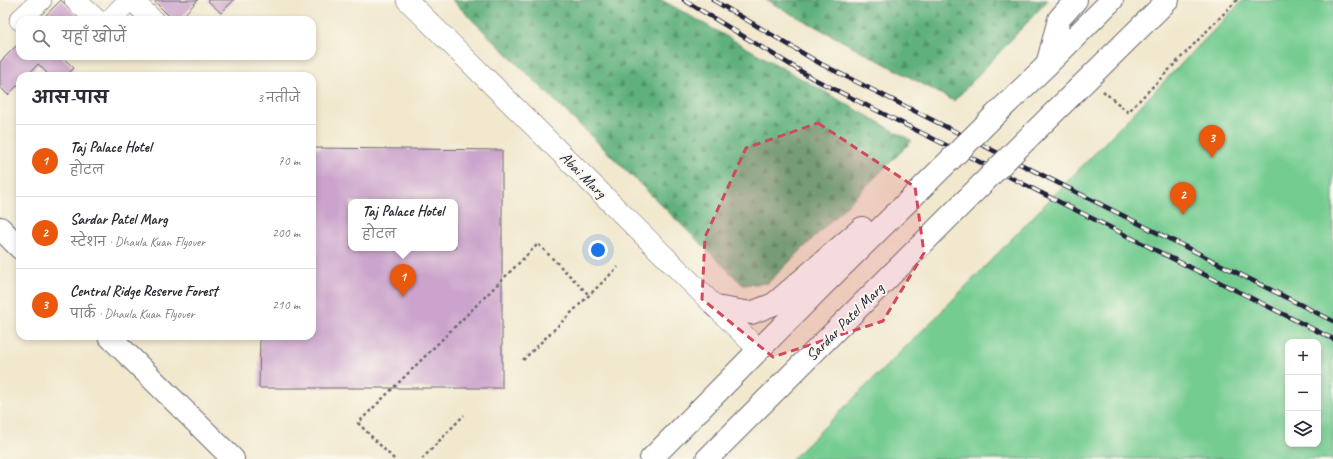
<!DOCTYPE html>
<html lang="hi">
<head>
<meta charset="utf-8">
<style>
	:root { --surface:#fff; --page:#f2f2f3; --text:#2b2b33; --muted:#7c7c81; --line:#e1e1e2; --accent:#ea580c }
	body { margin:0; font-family:Caveat,"Playpen Sans Deva",sans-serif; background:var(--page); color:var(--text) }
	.controls { position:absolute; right:12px; bottom:12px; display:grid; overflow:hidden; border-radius:8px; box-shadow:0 2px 6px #0003 }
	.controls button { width:36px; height:36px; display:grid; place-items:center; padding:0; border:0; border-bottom:1px solid var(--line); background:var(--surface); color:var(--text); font:20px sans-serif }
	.you { position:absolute; left:598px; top:250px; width:14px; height:14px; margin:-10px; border:3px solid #fff; border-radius:50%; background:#1a73e8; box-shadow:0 0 0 6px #1a73e833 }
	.badge { display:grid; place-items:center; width:26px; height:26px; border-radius:50%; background:var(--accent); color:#fff; font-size:13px; font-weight:700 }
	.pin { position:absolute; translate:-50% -33px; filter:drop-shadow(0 1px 2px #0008) }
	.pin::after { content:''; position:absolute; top:21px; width:14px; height:12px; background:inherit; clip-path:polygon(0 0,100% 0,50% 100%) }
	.popup { position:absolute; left:348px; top:199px; width:110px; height:52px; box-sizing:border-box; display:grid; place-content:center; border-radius:8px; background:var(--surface); filter:drop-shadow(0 1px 3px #0005); font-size:13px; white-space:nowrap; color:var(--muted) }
	.popup b { font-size:15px; color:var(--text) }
	.popup::after { content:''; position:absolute; left:50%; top:100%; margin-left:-8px; border:8px solid transparent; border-top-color:var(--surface) }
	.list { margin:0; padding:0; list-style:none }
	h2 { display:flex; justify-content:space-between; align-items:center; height:52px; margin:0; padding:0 16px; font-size:17px }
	h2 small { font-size:13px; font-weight:400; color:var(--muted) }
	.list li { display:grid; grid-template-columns:26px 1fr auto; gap:12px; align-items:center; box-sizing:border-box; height:72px; padding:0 16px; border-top:1px solid var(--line) }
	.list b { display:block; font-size:15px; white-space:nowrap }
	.list p { margin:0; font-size:13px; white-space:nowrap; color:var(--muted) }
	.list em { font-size:13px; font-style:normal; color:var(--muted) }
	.icon { flex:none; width:22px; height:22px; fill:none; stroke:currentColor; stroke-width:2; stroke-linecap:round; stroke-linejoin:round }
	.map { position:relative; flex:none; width:1333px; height:459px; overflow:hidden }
	.search { position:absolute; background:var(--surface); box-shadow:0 2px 6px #0003; left:16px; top:16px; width:300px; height:44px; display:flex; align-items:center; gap:10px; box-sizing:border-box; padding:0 14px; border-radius:12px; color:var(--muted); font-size:15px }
	.panel { position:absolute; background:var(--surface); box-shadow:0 2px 6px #0003; left:16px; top:72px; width:300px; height:268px; border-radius:12px }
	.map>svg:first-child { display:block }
	.forest { fill:url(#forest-firs); stroke:#40695b }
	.green { fill:#74cc91; stroke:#4b7766; fill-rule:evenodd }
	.building { fill:#cba3cc; fill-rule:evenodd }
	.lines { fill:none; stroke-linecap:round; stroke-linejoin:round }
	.minor-casing { stroke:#6a676e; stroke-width:22 }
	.tertiary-casing { stroke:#6a676e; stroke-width:24 }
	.secondary-casing { stroke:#6a676e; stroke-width:24 }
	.path { stroke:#6a676e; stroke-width:2.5; stroke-dasharray:3 3; stroke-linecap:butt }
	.minor { stroke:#fff; stroke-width:21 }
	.tertiary { stroke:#fff; stroke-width:22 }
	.secondary { stroke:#fff; stroke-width:22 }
	.rail-casing { stroke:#22223b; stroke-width:4.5 }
	.rail { stroke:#fbf7ec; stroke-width:3; stroke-dasharray:9; stroke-linecap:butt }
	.secondary-bridge-casing { stroke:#6a676e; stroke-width:24; stroke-linecap:butt }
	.secondary-bridge { stroke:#fff; stroke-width:22 }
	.marked { fill:#d1495b; fill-opacity:0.2; stroke:#d1495b; stroke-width:3; stroke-dasharray:8 5; stroke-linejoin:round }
	.labels { text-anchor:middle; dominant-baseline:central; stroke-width:4; stroke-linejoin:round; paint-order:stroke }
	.street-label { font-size:16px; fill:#22223b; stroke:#fbf7ec }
</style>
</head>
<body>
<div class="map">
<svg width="1333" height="459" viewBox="0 0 1333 459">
	<defs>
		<pattern id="forest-firs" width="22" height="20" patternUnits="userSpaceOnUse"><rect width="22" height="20" fill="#5fb07b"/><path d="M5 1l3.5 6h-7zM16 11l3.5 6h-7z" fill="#4e8f66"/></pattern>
	</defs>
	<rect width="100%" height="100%" fill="#fbf7ec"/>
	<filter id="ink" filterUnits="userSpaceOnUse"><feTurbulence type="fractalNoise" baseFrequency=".025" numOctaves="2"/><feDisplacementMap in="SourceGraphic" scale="8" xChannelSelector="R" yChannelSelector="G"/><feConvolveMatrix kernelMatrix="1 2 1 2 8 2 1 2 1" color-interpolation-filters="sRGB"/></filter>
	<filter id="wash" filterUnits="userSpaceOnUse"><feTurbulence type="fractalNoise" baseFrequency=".012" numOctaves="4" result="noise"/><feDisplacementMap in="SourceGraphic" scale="16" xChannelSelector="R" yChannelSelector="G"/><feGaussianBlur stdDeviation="0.9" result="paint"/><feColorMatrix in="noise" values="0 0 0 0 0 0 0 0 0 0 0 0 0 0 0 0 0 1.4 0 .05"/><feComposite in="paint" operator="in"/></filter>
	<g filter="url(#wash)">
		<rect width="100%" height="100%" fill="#f1e8ce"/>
		<path class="forest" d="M 452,0 L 662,0 L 912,141 L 768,283 L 743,285 Z
			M 766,0 L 1048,0 L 954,101 Z"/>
		<path class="green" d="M 1243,0 L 1333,0 L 1333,459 L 792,459 L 938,315 ZM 1288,342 L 1318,342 L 1318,444 L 1288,444 Z"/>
		<g id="blocks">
			<path class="building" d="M 61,0 L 81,20 L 41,20 Z
				M 156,0 L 198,0 L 179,20 L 173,20 L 155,2 Z
				M 207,0 L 234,0 L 221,13 Z
				M 20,42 L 20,56 L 61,56 L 74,68 L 66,76 L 50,76 L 38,64 L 27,76 L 20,76 L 20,83 L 8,95 L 0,87 L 0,62 Z
				M 312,148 L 502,150 L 502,388 L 259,388 L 260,336 L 312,336 ZM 351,202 L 455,202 L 455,248 L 351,248 Z"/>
		</g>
	</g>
	<g filter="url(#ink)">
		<use href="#blocks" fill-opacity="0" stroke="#6a676e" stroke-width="1"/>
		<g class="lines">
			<g class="minor-casing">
				<path id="minor" d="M 75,0 L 97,20
					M 132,0 L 153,20
					M 407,0 L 759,350
					M 20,20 L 41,0
					M 110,20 L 129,0"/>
			</g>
			<g class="tertiary-casing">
				<path id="tertiary" d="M 0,228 L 20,248
					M 109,336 L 233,459"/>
			</g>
			<g class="secondary-casing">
				<path id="secondary" d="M 1047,65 L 1059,19 L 1076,0
					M 995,115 L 1046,66 L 1112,0
					M 1026,140 L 1168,0
					M 716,307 L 751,313 L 774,304 L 862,228
					M 651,459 L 826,282 L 951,159
					M 707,459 L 982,184"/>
			</g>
			<path class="path" d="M 1103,91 L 1128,112 L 1237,0
				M 523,360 L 618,267
				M 394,459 L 358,423 L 538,244 L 589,295
				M 422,459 L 464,415"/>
			<use href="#minor" class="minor"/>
			<use href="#tertiary" class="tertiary"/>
			<use href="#secondary" class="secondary"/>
			<g class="rail-casing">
				<path id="rail" d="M 684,0 L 812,78 L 1333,339
					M 713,0 L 821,64 L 1333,321"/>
			</g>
			<use href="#rail" class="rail"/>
			<g class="secondary-bridge-casing">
				<path id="secondary-bridge" d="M 951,159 L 995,115
					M 982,184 L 1026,140"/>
			</g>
			<use href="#secondary-bridge" class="secondary-bridge"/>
		</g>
	</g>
	<path class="marked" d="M 818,123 L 915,187 L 924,253 L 883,321 L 773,357 L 702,299 L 705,237 L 746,148 Z"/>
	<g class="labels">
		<g class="street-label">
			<text transform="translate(583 175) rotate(45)">Abai Marg</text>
			<text transform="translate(845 322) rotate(-45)">Sardar Patel Marg</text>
		</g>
	</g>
</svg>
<div class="controls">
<button>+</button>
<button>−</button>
<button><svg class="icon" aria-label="layers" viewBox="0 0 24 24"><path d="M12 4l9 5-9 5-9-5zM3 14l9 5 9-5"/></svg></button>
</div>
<div class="you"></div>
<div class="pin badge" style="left:403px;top:297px">1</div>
<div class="popup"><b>Taj Palace Hotel</b>होटल</div>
<div class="pin badge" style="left:1183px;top:215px">2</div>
<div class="pin badge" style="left:1212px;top:158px">3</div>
<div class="search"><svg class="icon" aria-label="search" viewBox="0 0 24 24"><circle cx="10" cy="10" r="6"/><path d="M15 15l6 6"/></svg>यहाँ खोजें</div>
<section class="panel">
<h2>आस-पास<small>3 नतीजे</small></h2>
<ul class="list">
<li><span class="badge">1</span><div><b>Taj Palace Hotel</b><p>होटल</p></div><em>70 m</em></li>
<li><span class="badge">2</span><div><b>Sardar Patel Marg</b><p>स्टेशन · Dhaula Kuan Flyover</p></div><em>200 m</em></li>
<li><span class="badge">3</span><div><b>Central Ridge Reserve Forest</b><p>पार्क · Dhaula Kuan Flyover</p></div><em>210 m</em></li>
</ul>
</section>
</div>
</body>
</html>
